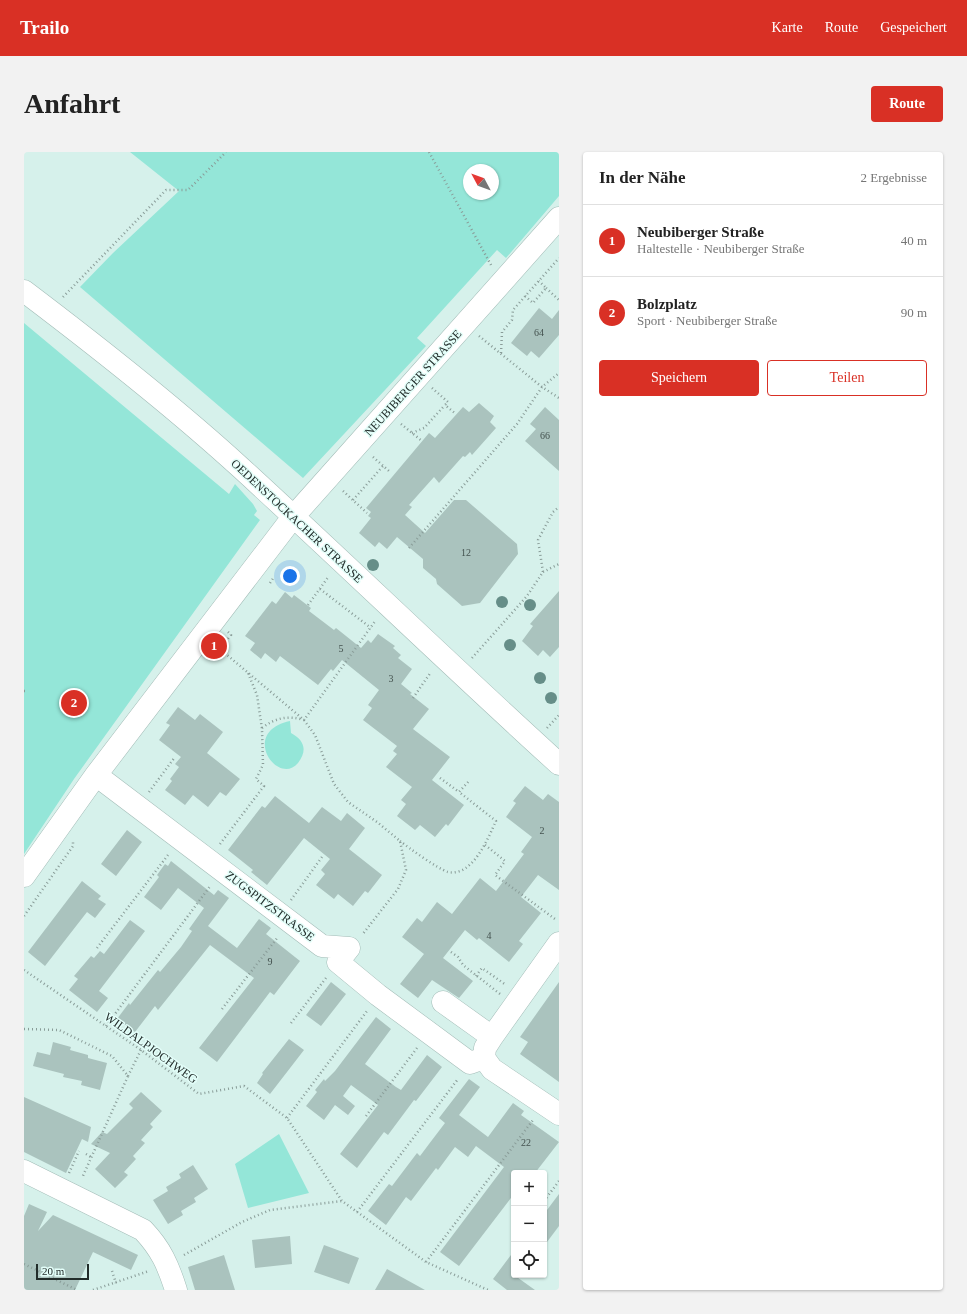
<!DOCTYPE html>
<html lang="de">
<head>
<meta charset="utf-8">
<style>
	:root { --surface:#fff; --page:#f2f2f2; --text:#222; --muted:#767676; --line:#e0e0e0; --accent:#d93025 }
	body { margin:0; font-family:Georgia,serif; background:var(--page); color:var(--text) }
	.controls { position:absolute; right:12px; bottom:12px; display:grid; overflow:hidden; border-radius:4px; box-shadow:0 1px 3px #0004 }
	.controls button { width:36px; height:36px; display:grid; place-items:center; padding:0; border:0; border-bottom:1px solid var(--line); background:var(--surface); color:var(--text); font:20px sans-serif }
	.compass { position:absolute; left:439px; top:12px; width:36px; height:36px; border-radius:50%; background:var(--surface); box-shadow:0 1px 3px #0004; rotate:311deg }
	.scale { position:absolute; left:12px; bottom:10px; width:53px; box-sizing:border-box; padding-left:4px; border:2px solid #222c2a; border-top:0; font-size:11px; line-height:14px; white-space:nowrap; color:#222c2a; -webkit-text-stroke:3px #e3fef9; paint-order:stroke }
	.you { position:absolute; left:266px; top:424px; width:14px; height:14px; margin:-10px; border:3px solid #fff; border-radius:50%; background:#1a73e8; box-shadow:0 0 0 6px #1a73e833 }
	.badge { display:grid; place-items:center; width:26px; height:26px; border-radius:50%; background:var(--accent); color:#fff; font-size:13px; font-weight:700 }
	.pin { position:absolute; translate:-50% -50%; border:2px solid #fff; box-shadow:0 1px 4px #0006 }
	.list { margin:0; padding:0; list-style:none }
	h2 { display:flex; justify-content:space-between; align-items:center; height:52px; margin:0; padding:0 16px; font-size:17px }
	h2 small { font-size:13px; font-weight:400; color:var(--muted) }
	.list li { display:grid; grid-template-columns:26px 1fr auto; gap:12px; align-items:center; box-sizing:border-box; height:72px; padding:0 16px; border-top:1px solid var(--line) }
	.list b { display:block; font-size:15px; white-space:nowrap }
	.list p { margin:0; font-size:13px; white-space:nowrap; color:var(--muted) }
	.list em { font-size:13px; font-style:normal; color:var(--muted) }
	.actions { display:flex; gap:8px; padding:12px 16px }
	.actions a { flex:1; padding:9px 0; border:1px solid var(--accent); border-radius:4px; text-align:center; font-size:14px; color:var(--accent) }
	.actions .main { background:var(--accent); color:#fff }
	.icon { flex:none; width:22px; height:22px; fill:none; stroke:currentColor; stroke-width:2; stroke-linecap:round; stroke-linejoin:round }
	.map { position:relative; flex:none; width:535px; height:1138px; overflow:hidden; border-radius:4px }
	header { display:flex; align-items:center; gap:24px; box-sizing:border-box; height:56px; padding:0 20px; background:var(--accent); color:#fff }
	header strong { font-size:19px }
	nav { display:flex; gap:22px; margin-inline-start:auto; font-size:14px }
	.intro { display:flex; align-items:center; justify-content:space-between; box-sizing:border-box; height:96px; padding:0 24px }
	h1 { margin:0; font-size:28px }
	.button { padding:10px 18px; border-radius:4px; background:var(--accent); color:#fff; font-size:14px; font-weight:700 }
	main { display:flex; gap:24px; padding:0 24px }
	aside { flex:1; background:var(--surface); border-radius:4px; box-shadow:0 1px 3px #0004 }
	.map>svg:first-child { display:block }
	.green { fill:#94e6d8; fill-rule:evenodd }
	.building { fill:#aac3be }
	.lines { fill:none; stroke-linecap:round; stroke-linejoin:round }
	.minor-casing { stroke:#a3bcb7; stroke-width:23 }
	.path { stroke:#899c98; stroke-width:2.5; stroke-dasharray:1 3; stroke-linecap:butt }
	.minor { stroke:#fff; stroke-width:22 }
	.tree { fill:#668e88 }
	.labels { text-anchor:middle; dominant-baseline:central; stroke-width:3; stroke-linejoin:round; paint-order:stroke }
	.number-label { font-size:10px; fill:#44524f }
	.street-label { font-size:12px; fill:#222c2a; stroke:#e3fef9 }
</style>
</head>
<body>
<header>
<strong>Trailo</strong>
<nav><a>Karte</a><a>Route</a><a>Gespeichert</a></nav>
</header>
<div class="intro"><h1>Anfahrt</h1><a class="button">Route</a></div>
<main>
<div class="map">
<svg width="535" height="1138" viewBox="0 0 535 1138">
	<rect width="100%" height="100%" fill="#d6f1eb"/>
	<path class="green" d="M 106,0 L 535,0 L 535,44 L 482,106 L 473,98 L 393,186 L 402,194 L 279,326 L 56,135 L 89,101 L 155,39 ZM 445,18 L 469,18 L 469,42 L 445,42 Z
		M 0,171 L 205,342 L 211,332 L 229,352 L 233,359 L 230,363 L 236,368 L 50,627 L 0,702 Z
		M 266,569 L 267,581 C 280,588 284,598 274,611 C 254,635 215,580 266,569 Z
		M 255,982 L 285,1041 L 224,1056 L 211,1012 Z"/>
	<path class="building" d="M 515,156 L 528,167 L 535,158 L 535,183 L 515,206 L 507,199 L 503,204 L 487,191 Z
		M 455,251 L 470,264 L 466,270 L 472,276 L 448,303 L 446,300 L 441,305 L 439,304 L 415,331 L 410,325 L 385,353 L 388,355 L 381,363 L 401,381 L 430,348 L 442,348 L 493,392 L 494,402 L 456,451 L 438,454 L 413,432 L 412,427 L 399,416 L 399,407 L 373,385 L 363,397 L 355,390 L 351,395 L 335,381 L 347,366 L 344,364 L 347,360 L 342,356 L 405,281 L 411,286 L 439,255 L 445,260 Z
		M 521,255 L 535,268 L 535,319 L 501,289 L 512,277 L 506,272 Z
		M 535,439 L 535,495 L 526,505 L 519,498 L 514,504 L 498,489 L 509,474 L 506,472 Z
		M 261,440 L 268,446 L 270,443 L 287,456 L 285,459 L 310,478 L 312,476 L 337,496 L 344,488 L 347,491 L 354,482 L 371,494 L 369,496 L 377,503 L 374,506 L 388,517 L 377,532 L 388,541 L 386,542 L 405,557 L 389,577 L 426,605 L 408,628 L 440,653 L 424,674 L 422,672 L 411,685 L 396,673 L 391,678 L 373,664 L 382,652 L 377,648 L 388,635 L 362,615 L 373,602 L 369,599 L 373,594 L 339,568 L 348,556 L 344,553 L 355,538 L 318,508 L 309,519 L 307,517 L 294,533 L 256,504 L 252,510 L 241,501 L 237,507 L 226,498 L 231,491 L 221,484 L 248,449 L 252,452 Z
		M 154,555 L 171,568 L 176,562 L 199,580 L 183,601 L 216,627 L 202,644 L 196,640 L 184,655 L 169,643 L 161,653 L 141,638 L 148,629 L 146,627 L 155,615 L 151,612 L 157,605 L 135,588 L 146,573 L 142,571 Z
		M 501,634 L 519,648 L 524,642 L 535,650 L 535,738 L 514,723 L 497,745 L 517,761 L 495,789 L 499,792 L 485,810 L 455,786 L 453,788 L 441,778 L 419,806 L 449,829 L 435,846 L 408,828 L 394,846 L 376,832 L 400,802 L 378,785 L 393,766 L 398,770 L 413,750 L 428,762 L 456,726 L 472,739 L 500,702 L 497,700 L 508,685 L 482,665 L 492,651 L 489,649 Z
		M 251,644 L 285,671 L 298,655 L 317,669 L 323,661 L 341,676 L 325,697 L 358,723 L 344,741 L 341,739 L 329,754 L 314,742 L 310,747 L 292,733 L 301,722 L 297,718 L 306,707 L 280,686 L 243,733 L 227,720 L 229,718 L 204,698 L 238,654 L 241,656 Z
		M 103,678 L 118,690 L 92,724 L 77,712 Z
		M 147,709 L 190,743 L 194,738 L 205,746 L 184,774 L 213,796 L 235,767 L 247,776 L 242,782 L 276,809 L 250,843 L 246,840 L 193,910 L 175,896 L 230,826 L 186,793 L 134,858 L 131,854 L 111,880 L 93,867 L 105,851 L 106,853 L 134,818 L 136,820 L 157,795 L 168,779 L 165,777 L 180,756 L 154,736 L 137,758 L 120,745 L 135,725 L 133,723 L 141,712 L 144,714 Z
		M 58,729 L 77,744 L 74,747 L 82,752 L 71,766 L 63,760 L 21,814 L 4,800 Z
		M 106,768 L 121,779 L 75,839 L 84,846 L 73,860 L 45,838 L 54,827 L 50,824 L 67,804 L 70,806 L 76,799 L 80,802 Z
		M 307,830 L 322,842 L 297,874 L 282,863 Z
		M 535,830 L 535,930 L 496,902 L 504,890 L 496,885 Z
		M 352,865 L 367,877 L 341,912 L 372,935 L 377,938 L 403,903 L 418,915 L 392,949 L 390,948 L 364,983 L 360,980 L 333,1016 L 316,1002 L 354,953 L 327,933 L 319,944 L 331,954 L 324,963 L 311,953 L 300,968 L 282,954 L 293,940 L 291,938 L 300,927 L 301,929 L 311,919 Z
		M 265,887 L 280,898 L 246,942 L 233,931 L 239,922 L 238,921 Z
		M 29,890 L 47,895 L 46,898 L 64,903 L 64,906 L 83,911 L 76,938 L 57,933 L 58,929 L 39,925 L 40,922 L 9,914 L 13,900 L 26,903 Z
		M 445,927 L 456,935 L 435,963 L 464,985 L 489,951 L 500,959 L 497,963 L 535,990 L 511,1021 L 490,1021 L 490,1042 L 435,1114 L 416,1100 L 480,1015 L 452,994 L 444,1005 L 431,995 L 414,1018 L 412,1016 L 387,1049 L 382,1045 L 362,1073 L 344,1059 L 365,1032 L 368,1034 L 393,1001 L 396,1004 L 405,992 L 421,971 L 415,966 Z
		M 117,940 L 138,959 L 126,972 L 129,975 L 117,988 L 121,991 L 109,1004 L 112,1007 L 100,1020 L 104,1023 L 91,1036 L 71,1017 L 86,1001 L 67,992 L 78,980 L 83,982 L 109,956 L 105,952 Z
		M 0,945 L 67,975 L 64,990 L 58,987 L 42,1021 L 0,1000 Z
		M 169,1013 L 184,1037 L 170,1046 L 172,1050 L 157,1059 L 159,1063 L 144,1072 L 129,1048 L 144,1039 L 142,1035 L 157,1026 L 155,1022 Z
		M 535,1042 L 535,1074 L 520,1094 L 520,1062 Z
		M 5,1052 L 23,1060 L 14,1079 L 29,1063 L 114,1103 L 107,1118 L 69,1100 L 51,1138 L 0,1138 L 0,1064 Z
		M 266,1084 L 268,1112 L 231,1116 L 228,1088 Z
		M 300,1093 L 335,1106 L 325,1132 L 290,1120 Z
		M 490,1099 L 490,1123 L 511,1138 L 483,1138 L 469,1127 Z
		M 200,1103 L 211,1138 L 171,1138 L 164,1115 Z
		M 363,1117 L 401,1138 L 351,1138 Z"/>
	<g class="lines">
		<g class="minor-casing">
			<path id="minor" d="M 0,139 C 74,195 148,253 217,316 C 324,414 428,515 535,612
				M 72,623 L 298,794 L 325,796
				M 0,724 L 72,623 L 269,365 L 535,66
				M 325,796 L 314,810 L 354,843 L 446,911 L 460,906
				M 419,850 L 468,885
				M 460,906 L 461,896 L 468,885 L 535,791
				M 460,906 L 468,917 L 535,962
				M 0,1019 L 119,1078 C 137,1097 144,1113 152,1138"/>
		</g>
		<path class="path" d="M 405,0 L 467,113
			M 522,136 L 535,148
			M 501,144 L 509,151 L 522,136 L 515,129
			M 39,145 L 142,38 L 164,38 L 202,0
			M 455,184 L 518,235 L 535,246
			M 477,201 L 478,180 L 488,168 L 489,158 L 535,106
			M 408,236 L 424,250 L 421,253 L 432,262
			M 377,272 L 398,289
			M 388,281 L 400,276 L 421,253
			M 349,305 L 365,319
			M 319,339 L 343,361
			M 329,348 L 359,314
			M 385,396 L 493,272 L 518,235 L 535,221
			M 519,420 L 535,412
			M 246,431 L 250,425
			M 296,437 L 347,476
			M 284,453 L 305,424
			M 204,480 L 207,483 L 196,497 L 280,568 L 291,583 L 310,632 L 324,650 L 353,670 L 376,689 L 382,718 L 374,737 L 338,783
			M 448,506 L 503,444 L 519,420 L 514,388 L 529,360 L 535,355
			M 0,539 L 2,539
			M 389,546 L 407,520
			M 238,576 C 251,566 264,563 280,568 L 352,468
			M 523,576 L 535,563
			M 416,626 L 435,640
			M 125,640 L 151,605
			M 376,689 C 385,696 414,717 424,720 C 449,725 464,686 472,669 L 435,640 L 446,628
			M 196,692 L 240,634 L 232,627 L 239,613 L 238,577 L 233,543 L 224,521
			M 461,693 L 481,709 L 471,723 L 531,767
			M 267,748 L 298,705
			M 0,764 L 49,694 L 49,690
			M 73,796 L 144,703
			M 427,800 L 434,805 L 439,813 L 476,842
			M 0,818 L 117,898 L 175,942 L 220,934 L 263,966 L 318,1049 L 402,1110 L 464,1138
			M 452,824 L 458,816 L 482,833
			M 198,857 L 254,785
			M 267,871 L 302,826
			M 82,874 L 187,733
			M 0,877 L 35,878 L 88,904 L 104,924 L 58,1026
			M 104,924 L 117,898
			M 342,964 L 393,896
			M 263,966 L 343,859
			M 62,1002 L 67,1005
			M 45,1021 L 55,999
			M 520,1049 L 535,1029
			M 333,1060 L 434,927
			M 160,1103 L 218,1070 L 246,1058 L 318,1049
			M 402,1110 L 509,968
			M 0,1112 L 53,1138
			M 88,1119 L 92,1131
			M 69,1138 L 125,1119"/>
		<use href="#minor" class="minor"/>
	</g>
	<g class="tree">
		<circle cx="349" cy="413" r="6"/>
		<circle cx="478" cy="450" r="6"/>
		<circle cx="506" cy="453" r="6"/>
		<circle cx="486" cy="493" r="6"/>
		<circle cx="516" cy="526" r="6"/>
		<circle cx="527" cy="546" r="6"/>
	</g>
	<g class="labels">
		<g class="number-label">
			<text x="515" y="180">64</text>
			<text x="521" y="283">66</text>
			<text x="442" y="400">12</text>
			<text x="317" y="496">5</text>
			<text x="367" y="526">3</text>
			<text x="518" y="678">2</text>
			<text x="465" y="783">4</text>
			<text x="246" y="809">9</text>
			<text x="502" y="990">22</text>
		</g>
		<g class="street-label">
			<text transform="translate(389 231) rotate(-48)">NEUBIBERGER STRASSE</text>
			<text transform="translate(273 369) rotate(43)">OEDENSTOCKACHER STRASSE</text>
			<text transform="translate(246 754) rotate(37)">ZUGSPITZSTRASSE</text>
			<text transform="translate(127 896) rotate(36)">WILDALPJOCHWEG</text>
		</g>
	</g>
</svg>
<div class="controls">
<button>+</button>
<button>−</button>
<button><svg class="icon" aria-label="locate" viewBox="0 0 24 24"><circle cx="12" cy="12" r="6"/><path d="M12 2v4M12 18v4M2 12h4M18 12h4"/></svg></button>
</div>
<svg class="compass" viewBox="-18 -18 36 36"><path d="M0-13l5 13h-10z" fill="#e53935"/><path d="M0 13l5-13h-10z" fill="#767676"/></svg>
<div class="scale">20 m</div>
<div class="you"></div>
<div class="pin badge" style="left:190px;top:494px">1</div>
<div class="pin badge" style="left:50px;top:551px">2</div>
</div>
<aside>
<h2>In der Nähe<small>2 Ergebnisse</small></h2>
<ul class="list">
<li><span class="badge">1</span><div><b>Neubiberger Straße</b><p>Haltestelle · Neubiberger Straße</p></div><em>40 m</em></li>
<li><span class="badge">2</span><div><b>Bolzplatz</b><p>Sport · Neubiberger Straße</p></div><em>90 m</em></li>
</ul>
<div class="actions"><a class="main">Speichern</a><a>Teilen</a></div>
</aside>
</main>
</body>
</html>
